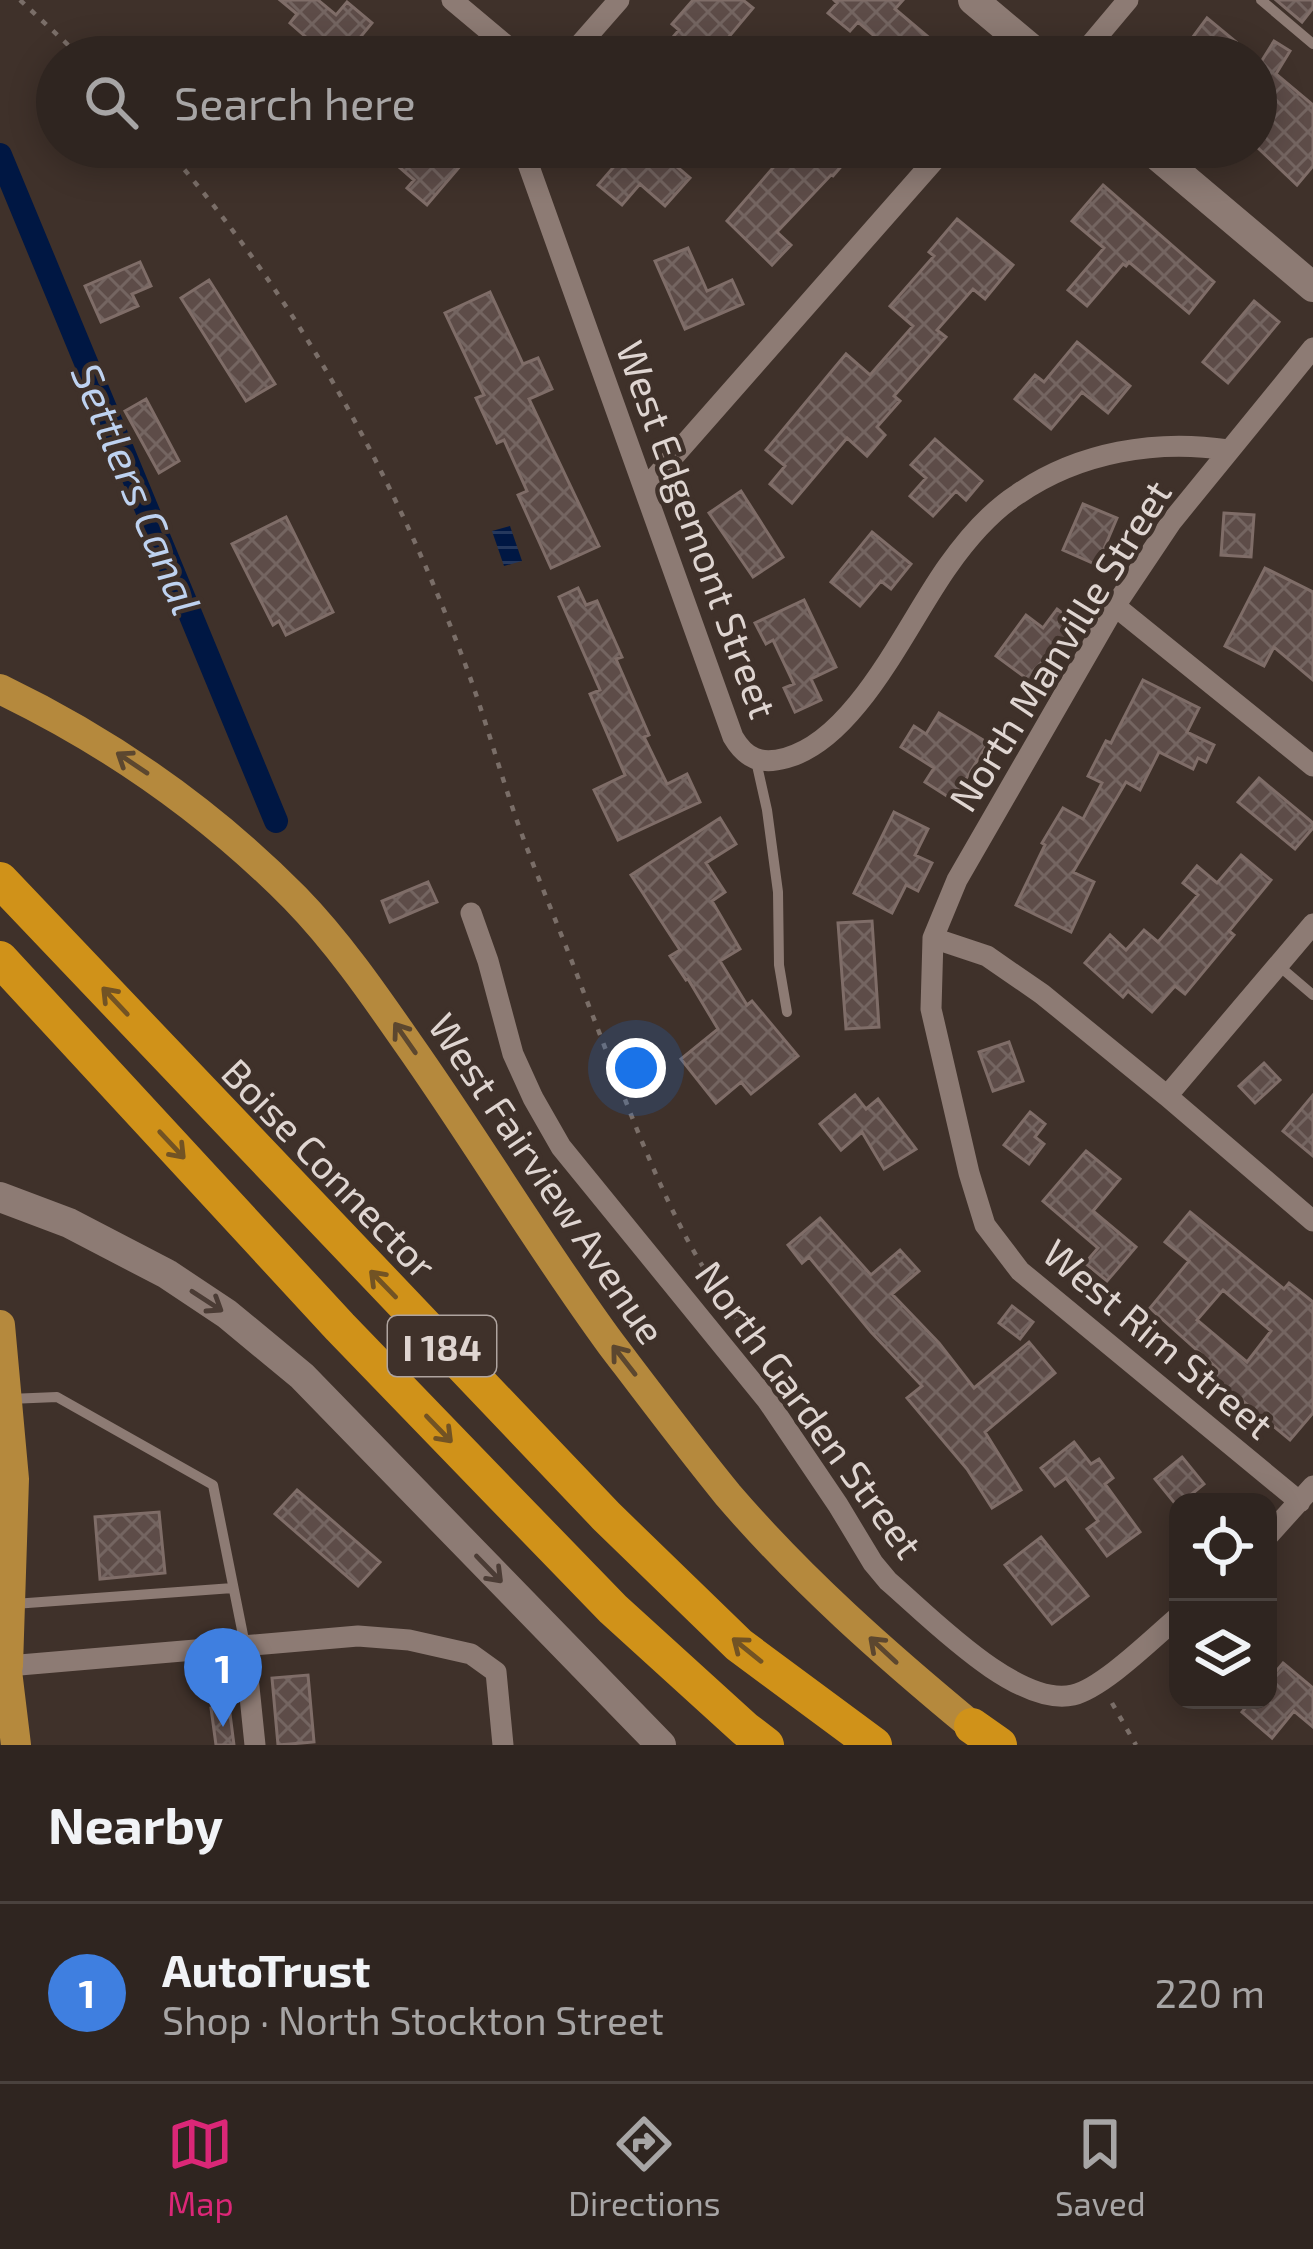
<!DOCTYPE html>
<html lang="en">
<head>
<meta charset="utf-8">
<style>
	:root { --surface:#2f2520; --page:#3b312d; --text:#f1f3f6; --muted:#a7a5a5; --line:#4a423e; --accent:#db2777 }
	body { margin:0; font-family:"Exo 2",sans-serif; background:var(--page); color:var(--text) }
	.controls { position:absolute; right:36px; bottom:36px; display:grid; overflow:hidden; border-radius:24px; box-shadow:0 6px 30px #0003 }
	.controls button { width:108px; height:108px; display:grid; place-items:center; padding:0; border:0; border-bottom:3px solid var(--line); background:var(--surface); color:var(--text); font:60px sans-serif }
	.you { position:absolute; left:636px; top:1068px; width:42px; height:42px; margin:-30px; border:9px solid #fff; border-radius:50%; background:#1a73e8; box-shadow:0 0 0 18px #1a73e833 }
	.badge { display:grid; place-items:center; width:78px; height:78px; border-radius:50%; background:var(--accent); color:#fff; font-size:39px; font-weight:700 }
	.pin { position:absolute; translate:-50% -99px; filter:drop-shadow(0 3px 6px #0008) }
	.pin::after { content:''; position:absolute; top:63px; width:42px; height:36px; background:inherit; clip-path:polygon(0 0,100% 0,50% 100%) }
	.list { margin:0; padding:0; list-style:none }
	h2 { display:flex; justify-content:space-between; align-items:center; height:156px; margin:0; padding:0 48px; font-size:51px }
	h2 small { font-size:39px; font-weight:400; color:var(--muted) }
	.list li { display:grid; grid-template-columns:78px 1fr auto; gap:36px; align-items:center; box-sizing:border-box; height:180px; padding:0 48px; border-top:3px solid var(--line) }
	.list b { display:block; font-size:45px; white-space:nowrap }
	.list p { margin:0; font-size:39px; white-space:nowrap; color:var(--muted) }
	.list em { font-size:39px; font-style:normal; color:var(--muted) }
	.icon { flex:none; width:66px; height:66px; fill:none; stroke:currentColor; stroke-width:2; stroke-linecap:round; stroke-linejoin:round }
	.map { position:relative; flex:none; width:1313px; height:1745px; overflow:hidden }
	.search { position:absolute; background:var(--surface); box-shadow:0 6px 30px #0003; left:36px; right:36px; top:36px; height:132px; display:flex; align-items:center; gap:30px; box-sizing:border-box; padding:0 42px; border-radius:66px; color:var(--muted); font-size:45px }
	.sheet { height:336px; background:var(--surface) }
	nav { display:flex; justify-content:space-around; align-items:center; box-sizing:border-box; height:168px; border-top:3px solid var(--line); background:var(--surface); font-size:33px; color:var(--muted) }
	nav a { display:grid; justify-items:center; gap:6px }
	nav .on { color:var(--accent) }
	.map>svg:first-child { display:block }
	.water { fill:url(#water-rules) }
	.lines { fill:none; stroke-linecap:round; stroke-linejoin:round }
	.canal { stroke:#001743; stroke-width:24 }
	.building { fill:url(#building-cross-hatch); stroke:#7f6d68; stroke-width:3; fill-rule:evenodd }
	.path { stroke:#7a6e68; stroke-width:4.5; stroke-dasharray:6 9; stroke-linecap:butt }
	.lane { stroke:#8d7b74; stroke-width:10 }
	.street { stroke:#8d7b74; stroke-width:21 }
	.secondary { stroke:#8d7b74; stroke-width:30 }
	.primary { stroke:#b5893d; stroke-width:30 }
	.highway { stroke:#d09219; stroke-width:36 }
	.oneway { stroke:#5c472f }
	.oneway2 { stroke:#725324 }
	.oneway3 { stroke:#4b3c35 }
	.labels { text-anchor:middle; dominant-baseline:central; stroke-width:9; stroke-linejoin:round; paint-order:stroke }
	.shield { fill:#3f312a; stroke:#afa49f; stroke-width:3 }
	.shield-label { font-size:36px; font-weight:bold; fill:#dfd5d1 }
	.street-label { font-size:39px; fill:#dfd5d1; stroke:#3f312a }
	.water-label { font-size:42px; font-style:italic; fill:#bed2f0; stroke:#3f312a }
</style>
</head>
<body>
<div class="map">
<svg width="1313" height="1745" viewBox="0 0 1313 1745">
	<defs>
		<pattern id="water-rules" width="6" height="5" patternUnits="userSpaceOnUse" patternTransform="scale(3)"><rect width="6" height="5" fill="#001743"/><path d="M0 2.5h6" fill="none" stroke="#25385d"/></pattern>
		<pattern id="building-cross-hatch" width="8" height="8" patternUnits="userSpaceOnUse" patternTransform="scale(3)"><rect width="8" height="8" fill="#5d4c48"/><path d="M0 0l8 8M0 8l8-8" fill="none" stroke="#746561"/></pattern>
	</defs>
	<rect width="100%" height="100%" fill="#3f312a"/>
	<path class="water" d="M 510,526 L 522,561 L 504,566 L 492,531 Z"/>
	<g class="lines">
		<path class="canal" d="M 0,155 L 276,821"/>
	</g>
	<path class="building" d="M 280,0 L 318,0 L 336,15 L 347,2 L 372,23 L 344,57 L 307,57 L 316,46 L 290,23 L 297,14 Z
		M 693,0 L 743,0 L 753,8 L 712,57 L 656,57 L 679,30 L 672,24 Z
		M 834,0 L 903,0 L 895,9 L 952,57 L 899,57 L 858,22 L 850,31 L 828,13 L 837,3 Z
		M 1276,0 L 1313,0 L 1313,8 L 1302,22 Z
		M 1207,18 L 1236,42 L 1223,57 L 1178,57 Z
		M 1274,41 L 1290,51 L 1276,74 L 1313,105 L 1313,166 L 1297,185 L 1256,146 L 1256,57 L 1261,62 Z
		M 376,147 L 442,147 L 462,164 L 427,205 L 407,188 L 414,180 Z
		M 631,147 L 654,147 L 690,178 L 665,206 L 640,184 L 622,205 L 598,185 Z
		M 791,147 L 858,147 L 833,176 L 831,175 L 777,232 L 791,245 L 772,265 L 727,221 Z
		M 1103,185 L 1214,282 L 1189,313 L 1129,262 L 1126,266 L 1123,264 L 1087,306 L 1068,290 L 1104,248 L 1072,221 Z
		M 957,219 L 1013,265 L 985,299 L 973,289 L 937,330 L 946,337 L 894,396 L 900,401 L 877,427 L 885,435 L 867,456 L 847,438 L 792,503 L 770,484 L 785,466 L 766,450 L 846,354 L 870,375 L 913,326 L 890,306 L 934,256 L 929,252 Z
		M 688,248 L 707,291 L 732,280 L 743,304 L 685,329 L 655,261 Z
		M 140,262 L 151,286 L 132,294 L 138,306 L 101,322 L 85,286 Z
		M 209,280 L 275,384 L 246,401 L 181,298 Z
		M 490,292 L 523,364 L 538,358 L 552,389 L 529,399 L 599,546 L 551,568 L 518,495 L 527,491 L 504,440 L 497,443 L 476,398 L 484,395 L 445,313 Z
		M 1254,301 L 1279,322 L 1228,383 L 1203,362 Z
		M 1077,342 L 1130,386 L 1108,413 L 1082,392 L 1051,429 L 1015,399 L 1035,375 L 1044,382 Z
		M 146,399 L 179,461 L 159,473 L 125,411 Z
		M 935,439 L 982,481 L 966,500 L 956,491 L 933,516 L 910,496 L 926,478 L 911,465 Z
		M 741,491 L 783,557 L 753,577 L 709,513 Z
		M 1083,504 L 1117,518 L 1097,565 L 1063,550 Z
		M 1224,513 L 1254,515 L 1251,557 L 1221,555 Z
		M 286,517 L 333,612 L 286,635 L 279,621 L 273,625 L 232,544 Z
		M 872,532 L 911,564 L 891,589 L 881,581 L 860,606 L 831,582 Z
		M 1265,568 L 1313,592 L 1313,680 L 1274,647 L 1264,666 L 1225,646 Z
		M 578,588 L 586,605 L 597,601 L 622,657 L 616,659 L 649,735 L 644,737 L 667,784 L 687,774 L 700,802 L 618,840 L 594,790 L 625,775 L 590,694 L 600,690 L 559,597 Z
		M 804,600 L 836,667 L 811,679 L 821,700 L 795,712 L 784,688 L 794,684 L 773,640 L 766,644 L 755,623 Z
		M 1057,609 L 1078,625 L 1034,684 L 996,656 L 1026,615 L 1043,628 Z
		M 1143,680 L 1199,708 L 1187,732 L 1214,745 L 1206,762 L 1198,758 L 1193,769 L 1159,752 L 1140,790 L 1126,782 L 1073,872 L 1094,882 L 1071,932 L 1016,905 L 1045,845 L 1042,843 L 1063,808 L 1083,819 L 1102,783 L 1088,776 L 1106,741 L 1111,743 Z
		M 939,713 L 988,743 L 953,800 L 925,782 L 934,768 L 901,747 L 914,726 L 926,734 Z
		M 1259,778 L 1313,823 L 1313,828 L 1295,849 L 1238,802 Z
		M 894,812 L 928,829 L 915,855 L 932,863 L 918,891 L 906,885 L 892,913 L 854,893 Z
		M 720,818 L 736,844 L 706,863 L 725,892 L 712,901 L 740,949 L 720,961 L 747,1005 L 752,1001 L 798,1056 L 751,1094 L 741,1082 L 716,1103 L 681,1059 L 718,1029 L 688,979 L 686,980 L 670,956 L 680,950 L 631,875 Z
		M 1241,855 L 1271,880 L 1229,931 L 1234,935 L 1185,994 L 1175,986 L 1152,1012 L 1128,991 L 1123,997 L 1085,963 L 1110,935 L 1126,950 L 1144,930 L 1158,942 L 1198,895 L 1183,883 L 1197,866 L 1217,883 Z
		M 428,882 L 437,902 L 390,922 L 382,901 Z
		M 872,921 L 879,1027 L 846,1029 L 838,923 Z
		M 1009,1042 L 1023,1081 L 993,1091 L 979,1052 Z
		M 1264,1063 L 1280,1080 L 1255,1103 L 1239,1086 Z
		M 855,1095 L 866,1109 L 878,1099 L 916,1149 L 884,1169 L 862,1132 L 841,1150 L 820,1124 Z
		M 1313,1095 L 1313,1156 L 1283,1131 Z
		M 1030,1112 L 1045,1124 L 1035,1137 L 1044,1144 L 1029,1164 L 1004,1145 Z
		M 1086,1151 L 1120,1179 L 1093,1211 L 1136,1247 L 1107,1281 L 1085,1263 L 1098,1248 L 1043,1201 Z
		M 1190,1212 L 1284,1289 L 1289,1283 L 1313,1302 L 1313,1413 L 1290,1440 L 1214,1377 L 1219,1370 L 1150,1308 L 1189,1261 L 1165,1242 ZM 1223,1290 L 1271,1331 L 1247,1362 L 1197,1320 Z
		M 820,1218 L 871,1275 L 900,1250 L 919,1271 L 892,1294 L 939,1343 L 974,1388 L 1029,1342 L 1055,1373 L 985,1432 L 1021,1490 L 992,1508 L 967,1469 L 907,1398 L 922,1386 L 871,1332 L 809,1257 L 802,1263 L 788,1245 Z
		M 1012,1306 L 1033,1322 L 1020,1339 L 999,1323 Z
		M 1074,1442 L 1091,1464 L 1099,1459 L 1113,1478 L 1105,1484 L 1140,1532 L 1107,1556 L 1087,1529 L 1098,1521 L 1066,1478 L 1055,1486 L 1041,1468 Z
		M 1182,1457 L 1204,1484 L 1182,1502 L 1178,1502 L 1177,1506 L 1155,1479 Z
		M 297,1490 L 380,1562 L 358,1586 L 275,1514 Z
		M 159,1512 L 165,1573 L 100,1579 L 95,1517 Z
		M 1041,1537 L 1088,1596 L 1052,1624 L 1005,1565 Z
		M 1283,1663 L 1313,1688 L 1313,1727 L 1294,1711 L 1272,1738 L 1242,1712 L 1252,1700 L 1268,1700 L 1268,1681 Z
		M 308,1675 L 314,1742 L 278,1745 L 272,1678 Z
		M 229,1706 L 234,1745 L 216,1745 L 211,1708 Z"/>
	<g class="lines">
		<path class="path" d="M 20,0 L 81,57
			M 165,147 C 301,302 400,486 471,680 C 487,725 500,772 516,818 C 537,878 563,936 585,996 C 617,1077 646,1161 687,1239 C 707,1276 731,1311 755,1346
			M 1112,1703 L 1136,1745"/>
		<path class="lane" d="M 1261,0 L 1313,44
			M 756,761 L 767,810 L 778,892 L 779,965 L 787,1012
			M 1279,966 L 1313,995
			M 9,1399 L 57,1397 L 213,1485 L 245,1645
			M 14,1604 L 233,1588"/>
		<path class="street" d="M 452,0 L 520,57
			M 569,57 L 619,0
			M 1080,57 L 1128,0
			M 525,147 L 527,161 L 733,737 C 746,759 761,765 786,758 C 857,739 907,623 948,566 C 967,539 990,512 1018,494 C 1079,452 1156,439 1228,450
			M 645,489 L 946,147
			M 1115,606 L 1313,766
			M 471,913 L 488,961 L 513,1054 L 533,1098 L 561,1147 L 767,1400 L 838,1505 L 873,1563 L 888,1581 C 929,1616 1017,1708 1073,1695 C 1103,1688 1153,1638 1178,1617
			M 933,938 L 987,956 L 1042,994 L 1167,1096 L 1313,1221
			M 1167,1096 L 1313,924
			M 1300,1502 L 1020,1271 L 985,1225 L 969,1173 L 931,1009 L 933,938 L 957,880 L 1115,606 L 1172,521 L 1313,348
			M 1268,1536 L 1313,1486
			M 245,1648 L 255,1745
			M 8,1666 L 358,1636 L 409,1640 L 471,1654 L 496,1672 L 503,1745"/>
		<path class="secondary" d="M 973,0 L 1041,57
			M 1147,147 L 1313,287
			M 0,1197 L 69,1223 L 167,1274 L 227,1314 L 302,1376 L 661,1745"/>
		<path class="primary" d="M 0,689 C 112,743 208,810 295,898 C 337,941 373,993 407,1042 C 477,1141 539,1246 611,1344 C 649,1394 688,1446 728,1495 C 801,1580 886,1655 972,1726
			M 0,1325 L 14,1479 L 8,1666
			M 4,1646 L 16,1745"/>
		<path class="highway" d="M 0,880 L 606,1516 L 739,1645 L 874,1745
			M 0,959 L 340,1327 L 484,1476 L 613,1609 L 745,1729 L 766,1745
			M 972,1726 L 999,1745"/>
	</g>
	<defs><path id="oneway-shaft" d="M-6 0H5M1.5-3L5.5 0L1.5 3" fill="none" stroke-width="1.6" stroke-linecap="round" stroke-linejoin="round" transform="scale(3)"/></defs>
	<g class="oneway">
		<use href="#oneway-shaft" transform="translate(132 763) rotate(-146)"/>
		<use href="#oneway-shaft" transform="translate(405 1038) rotate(-125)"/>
		<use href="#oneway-shaft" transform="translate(624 1360) rotate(-128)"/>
		<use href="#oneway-shaft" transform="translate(883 1650) rotate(-137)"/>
	</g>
	<g class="oneway2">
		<use href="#oneway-shaft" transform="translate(115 1001) rotate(-133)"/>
		<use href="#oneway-shaft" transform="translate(172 1145) rotate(47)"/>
		<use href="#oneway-shaft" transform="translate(383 1284) rotate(-134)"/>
		<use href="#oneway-shaft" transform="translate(439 1429) rotate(46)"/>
		<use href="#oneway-shaft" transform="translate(747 1650) rotate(-141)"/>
	</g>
	<g class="oneway3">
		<use href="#oneway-shaft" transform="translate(207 1301) rotate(33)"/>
		<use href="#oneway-shaft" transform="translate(489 1569) rotate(46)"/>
	</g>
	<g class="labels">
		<rect class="shield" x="388" y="1316" width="108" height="60" rx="9"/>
		<g class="shield-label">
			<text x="442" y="1346">I 184</text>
		</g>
		<g class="street-label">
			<text transform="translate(698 529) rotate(70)">West Edgemont Street</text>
			<text transform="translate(1059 645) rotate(-58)">North Manville Street</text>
			<text transform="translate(330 1168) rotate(46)">Boise Connector</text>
			<text transform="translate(548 1178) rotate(56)">West Fairview Avenue</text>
			<text transform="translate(1159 1338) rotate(40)">West Rim Street</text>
			<text transform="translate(810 1409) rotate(54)">North Garden Street</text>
		</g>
		<g class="water-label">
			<text transform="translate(138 488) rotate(67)">Settlers Canal</text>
		</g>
	</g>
</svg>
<div class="controls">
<button><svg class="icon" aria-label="locate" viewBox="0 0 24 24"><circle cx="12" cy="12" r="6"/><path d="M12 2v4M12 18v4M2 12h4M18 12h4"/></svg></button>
<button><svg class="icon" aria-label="layers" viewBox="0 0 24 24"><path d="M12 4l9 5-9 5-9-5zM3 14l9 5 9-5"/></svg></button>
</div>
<div class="you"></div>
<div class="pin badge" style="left:223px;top:1727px;background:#3f7fe0">1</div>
<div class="search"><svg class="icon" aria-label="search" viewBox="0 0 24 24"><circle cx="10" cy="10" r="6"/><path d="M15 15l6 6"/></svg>Search here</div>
</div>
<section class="sheet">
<h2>Nearby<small></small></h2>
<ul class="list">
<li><span class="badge" style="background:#3f7fe0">1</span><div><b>AutoTrust</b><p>Shop · North Stockton Street</p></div><em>220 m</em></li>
</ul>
</section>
<nav>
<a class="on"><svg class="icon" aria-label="map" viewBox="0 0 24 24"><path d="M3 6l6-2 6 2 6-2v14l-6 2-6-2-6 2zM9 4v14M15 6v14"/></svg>Map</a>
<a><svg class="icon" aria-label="directions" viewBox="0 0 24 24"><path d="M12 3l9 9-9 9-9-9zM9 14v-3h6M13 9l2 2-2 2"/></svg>Directions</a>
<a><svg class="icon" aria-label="saved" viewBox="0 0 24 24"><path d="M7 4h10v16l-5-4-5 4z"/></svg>Saved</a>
</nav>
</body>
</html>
